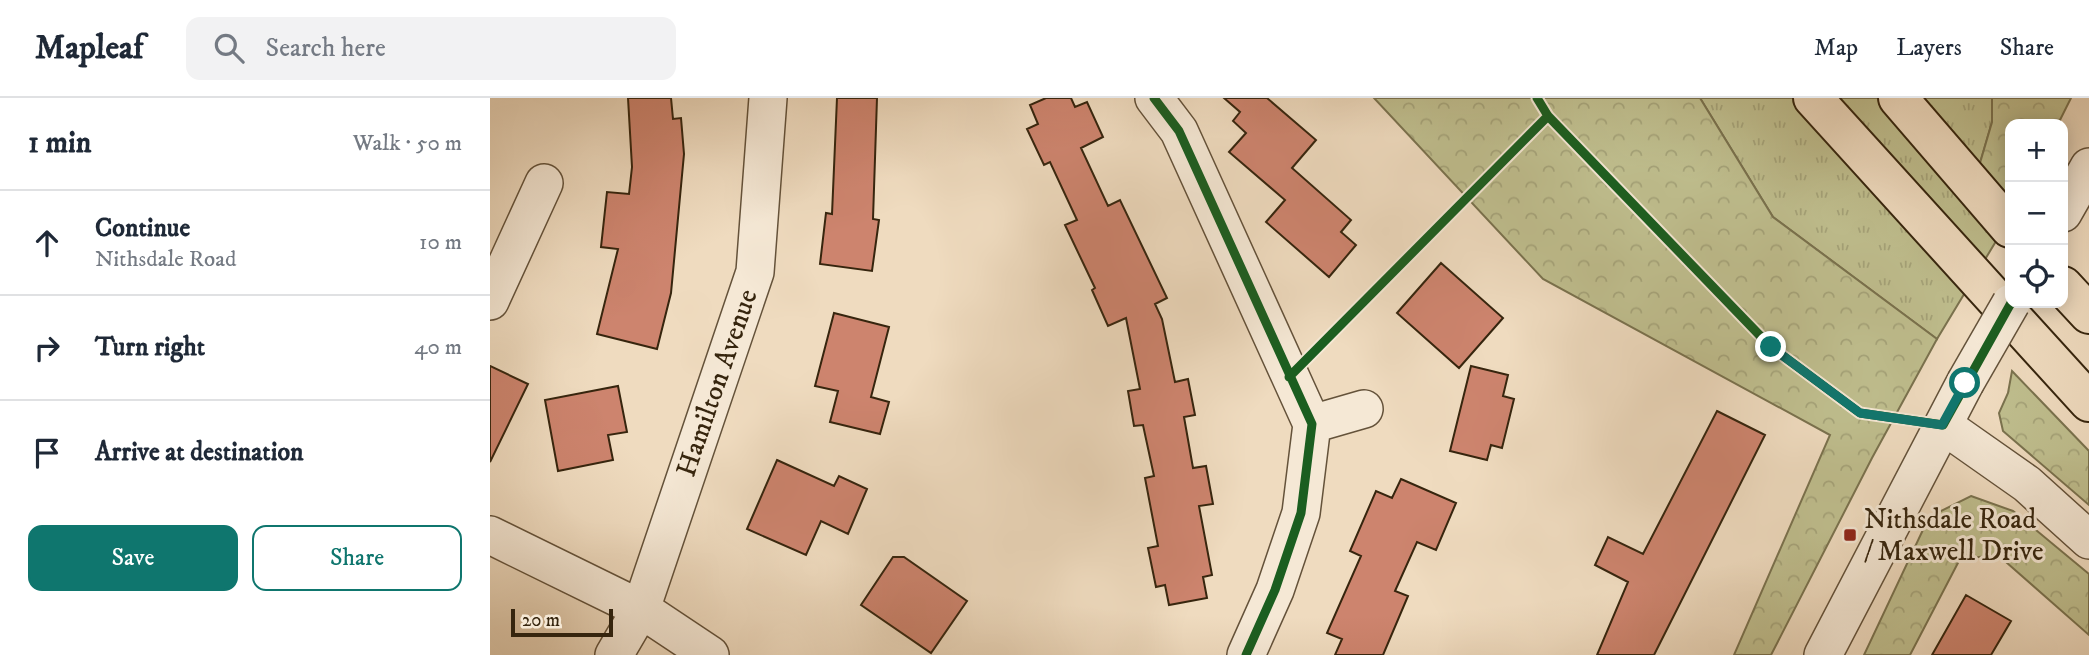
<!DOCTYPE html>
<html lang="en">
<head>
<meta charset="utf-8">
<style>
	:root { --surface:#fff; --page:#f2f2f3; --text:#1f2937; --muted:#747a83; --line:#e0e1e3; --accent:#0f766e }
	body { margin:0; font-family:"IM FELL DW Pica",serif; background:var(--page); color:var(--text) }
	.controls { position:absolute; right:21px; top:21px; display:grid; overflow:hidden; border-radius:14px; box-shadow:0 4px 18px #0003 }
	.controls button { width:63px; height:63px; display:grid; place-items:center; padding:0; border:0; border-bottom:2px solid var(--line); background:var(--surface); color:var(--text); font:35px sans-serif }
	.scale { position:absolute; left:21px; bottom:18px; width:102px; box-sizing:border-box; padding-left:7px; border:4px solid #36250e; border-top:0; font-size:19px; line-height:24px; white-space:nowrap; color:#36250e; -webkit-text-stroke:5px #f5e8d5; paint-order:stroke }
	.stop { position:absolute; width:21px; height:21px; margin:-16px; border:5px solid #0f766e; border-radius:50%; background:#fff }
	.stop.end { background:#0f766e; border-color:#fff; box-shadow:0 2px 7px #0008 }
	.list { margin:0; padding:0; list-style:none }
	h2 { display:flex; justify-content:space-between; align-items:center; height:91px; margin:0; padding:0 28px; font-size:30px }
	h2 small { font-size:23px; font-weight:400; color:var(--muted) }
	.list li { display:grid; grid-template-columns:46px 1fr auto; gap:21px; align-items:center; box-sizing:border-box; height:105px; padding:0 28px; border-top:2px solid var(--line) }
	.list b { display:block; font-size:26px; white-space:nowrap }
	.list p { margin:0; font-size:23px; white-space:nowrap; color:var(--muted) }
	.list em { font-size:23px; font-style:normal; color:var(--muted) }
	.actions { display:flex; gap:14px; padding:21px 28px }
	.actions a { flex:1; padding:16px 0; border:2px solid var(--accent); border-radius:14px; text-align:center; font-size:24px; color:var(--accent) }
	.actions .main { background:var(--accent); color:#fff }
	.icon { flex:none; width:38px; height:38px; fill:none; stroke:currentColor; stroke-width:2; stroke-linecap:round; stroke-linejoin:round }
	.map { position:relative; flex:none; width:1599px; height:557px; overflow:hidden }
	header { display:flex; align-items:center; gap:42px; box-sizing:border-box; height:98px; padding:0 35px; background:var(--surface); border-bottom:2px solid var(--line) }
	header strong { font-size:33px }
	nav { display:flex; gap:38px; margin-inline-start:auto; font-size:24px }
	.search { width:490px; height:63px; background:var(--page); display:flex; align-items:center; gap:18px; box-sizing:border-box; padding:0 24px; border-radius:14px; color:var(--muted); font-size:26px }
	main { display:flex }
	aside { flex:1; background:var(--surface) }
	.map>svg:first-child { display:block }
	.grass { fill:url(#grass-tufts); stroke:#7a724e; stroke-width:2 }
	.forest { fill:url(#forest-crowns); stroke:#7a724e; stroke-width:2 }
	.building { fill:#cd846e; stroke:#36250e; stroke-width:2 }
	.lines { fill:none; stroke-linecap:round; stroke-linejoin:round }
	.minor-casing { stroke:#64523a; stroke-width:40 }
	.highway-casing { stroke:#36250e; stroke-width:42 }
	.minor { stroke:#f5e8d5; stroke-width:37 }
	.highway { stroke:#efdbbf; stroke-width:38 }
	.minor-bridge-casing { stroke:#64523a; stroke-width:40; stroke-linecap:butt }
	.minor-bridge { stroke:#f5e8d5; stroke-width:37 }
	.cycleway-casing { stroke:#f5e8d5; stroke-width:13 }
	.cycleway { stroke:#1b5e20; stroke-width:9 }
	.route { stroke:#0f766e; stroke-width:9 }
	.poi-dot { fill:#8f2418; stroke:#f5e8d5; stroke-width:2.5 }
	.labels { text-anchor:middle; dominant-baseline:central; stroke-width:6; stroke-linejoin:round; paint-order:stroke }
	.street-label { font-size:28px; fill:#36250e; stroke:#f5e8d5 }
	.poi-label { font-size:28px; fill:#36250e; stroke:#f5e8d5; text-anchor:start }
</style>
</head>
<body>
<header>
<strong>Mapleaf</strong>
<div class="search"><svg class="icon" aria-label="search" viewBox="0 0 24 24"><circle cx="10" cy="10" r="6"/><path d="M15 15l6 6"/></svg>Search here</div>
<nav><a>Map</a><a>Layers</a><a>Share</a></nav>
</header>
<main>
<aside>
<h2>1 min<small>Walk · 50 m</small></h2>
<ul class="list">
<li><svg class="icon" aria-label="ahead" viewBox="0 0 24 24"><path d="M12 20V5M6 11l6-6 6 6"/></svg><div><b>Continue</b><p>Nithsdale Road</p></div><em>10 m</em></li>
<li><svg class="icon" aria-label="right" viewBox="0 0 24 24"><path d="M7 20v-9h11M14 6l5 5-5 5"/></svg><div><b>Turn right</b></div><em>40 m</em></li>
<li><svg class="icon" aria-label="arrive" viewBox="0 0 24 24"><path d="M6 21V4h12l-3 4 3 4H6"/></svg><div><b>Arrive at destination</b></div></li>
</ul>
<div class="actions"><a class="main">Save</a><a>Share</a></div>
</aside>
<div class="map">
<svg width="1599" height="557" viewBox="0 0 1599 557">
	<defs>
		<pattern id="grass-tufts" width="24" height="20" patternUnits="userSpaceOnUse" patternTransform="scale(1.75)"><rect width="24" height="20" fill="#bfbe8e"/><path d="M3 7l-1-3M5 7V3M7 7l1-3M15 17l-1-3M17 17v-4M19 17l1-3" fill="none" stroke="#a5a379"/></pattern>
		<pattern id="forest-crowns" width="20" height="18" patternUnits="userSpaceOnUse" patternTransform="scale(1.75)"><rect width="20" height="18" fill="#bfbe8e"/><path d="M2 6a3 3 0 1 1 6 0M12 15a3 3 0 1 1 6 0" fill="none" stroke="#a5a379"/></pattern>
	</defs>
	<rect width="100%" height="100%" fill="#efdbbf"/>
	<filter id="stains"><feTurbulence type="fractalNoise" baseFrequency=".00286" numOctaves="4"/><feColorMatrix values="0 0 0 0 .2 0 0 0 0 .09 0 0 0 0 .02 0 0 0 .5 -.17"/></filter>
	<radialGradient id="worn" r=".72"><stop offset=".6" stop-color="#630" stop-opacity="0"/><stop offset="1" stop-color="#630" stop-opacity=".3"/></radialGradient>
	<path class="grass" d="M 1210,0 L 1502,0 L 1502,24 L 1490,65 L 1520,104 L 1520,120 L 1447,241 L 1283,119 Z"/>
	<path class="forest" d="M 884,0 L 1210,0 L 1283,119 L 1447,241 L 1382,360 L 1281,557 L 1244,557 L 1340,337 L 1053,181 Z
		M 1502,0 L 1581,0 L 1568,26 L 1520,26 L 1520,104 L 1490,65 L 1502,24 Z
		M 1522,273 L 1599,353 L 1599,407 L 1513,333 L 1509,315 L 1518,295 Z
		M 1481,398 L 1523,413 L 1599,476 L 1599,537 L 1508,457 L 1470,461 L 1420,557 L 1374,557 L 1439,419 Z"/>
	<path class="building" d="M 138,0 L 181,0 L 183,21 L 191,20 L 194,56 L 181,195 L 167,251 L 107,236 L 128,151 L 111,149 L 117,94 L 139,96 L 142,69 Z
		M 347,0 L 387,0 L 383,121 L 389,122 L 382,173 L 330,166 L 336,115 L 342,116 Z
		M 556,0 L 581,0 L 585,9 L 597,4 L 613,39 L 591,50 L 618,108 L 630,102 L 677,200 L 665,206 L 672,221 L 685,284 L 698,281 L 705,317 L 694,319 L 703,370 L 716,368 L 723,406 L 709,408 L 722,477 L 713,479 L 717,500 L 679,507 L 675,487 L 666,489 L 658,450 L 668,448 L 655,380 L 664,378 L 653,327 L 644,328 L 638,293 L 650,291 L 636,220 L 618,228 L 602,192 L 605,190 L 575,127 L 587,122 L 560,64 L 554,67 L 537,31 L 548,26 L 540,7 Z
		M 734,0 L 777,0 L 826,42 L 802,70 L 861,122 L 851,134 L 866,147 L 839,179 L 776,124 L 795,102 L 739,54 L 756,35 L 743,23 L 750,14 Z
		M 951,165 L 1013,220 L 969,270 L 907,215 Z
		M 344,215 L 399,229 L 381,299 L 399,304 L 390,336 L 340,324 L 348,293 L 325,288 Z
		M 0,268 L 38,286 L 0,364 Z
		M 981,268 L 1018,277 L 1013,298 L 1024,301 L 1012,350 L 1001,347 L 997,362 L 960,353 Z
		M 128,288 L 137,334 L 118,337 L 123,362 L 68,373 L 55,302 Z
		M 1227,313 L 1275,337 L 1164,557 L 1107,557 L 1138,484 L 1105,467 L 1118,439 L 1153,456 Z
		M 287,362 L 344,388 L 349,378 L 377,391 L 358,436 L 331,423 L 316,457 L 257,431 Z
		M 911,381 L 966,405 L 946,452 L 927,444 L 905,493 L 918,498 L 893,557 L 845,557 L 852,541 L 837,535 L 871,458 L 860,453 L 886,393 L 902,400 Z
		M 403,459 L 414,459 L 477,503 L 441,555 L 371,507 Z
		M 1476,497 L 1521,523 L 1501,557 L 1442,557 Z"/>
	<g class="lines">
		<g class="minor-casing">
			<path id="minor" d="M 664,0 L 689,33 L 822,326 L 811,415 L 785,492 L 756,557
				M 1573,115 L 1599,69
				M 0,203 L 54,85
				M 822,326 L 874,311
				M 1453,327 L 1537,386 L 1599,442
				M 0,437 L 151,511 L 220,557
				M 124,557 L 151,511 L 265,174 L 278,0
				M 1333,557 L 1475,285"/>
		</g>
		<g class="highway-casing">
			<path id="highway" d="M 1323,0 L 1599,304
				M 1408,0 L 1520,130
				M 1573,188 L 1599,216"/>
		</g>
		<use href="#minor" class="minor"/>
		<use href="#highway" class="highway"/>
		<g class="minor-bridge-casing">
			<path id="minor-bridge" d="M 1475,285 L 1521,205"/>
		</g>
		<use href="#minor-bridge" class="minor-bridge"/>
		<g class="cycleway-casing">
			<path id="cycleway" d="M 664,0 L 689,33 L 822,326 L 811,415 L 785,492 L 756,557
				M 1047,0 L 1058,18 L 1281,249 L 1370,315 L 1453,327 L 1521,205
				M 799,279 L 1058,18"/>
		</g>
		<use href="#cycleway" class="cycleway"/>
	</g>
	<g class="lines">
		<path class="route" d="M 1281,249 L 1370,315 L 1452,327 L 1475,285"/>
	</g>
	<rect class="poi-dot" x="1353" y="430" width="14" height="14" rx="3.5"/>
	<g class="labels">
		<g class="street-label">
			<text transform="translate(227 285) rotate(-71)">Hamilton Avenue</text>
		</g>
		<g class="poi-label">
			<text x="1374" y="421">Nithsdale Road<tspan x="1374" dy="32">/ Maxwell Drive</tspan></text>
		</g>
	</g>
	<rect width="100%" height="100%" filter="url(#stains)"/>
	<rect width="100%" height="100%" fill="url(#worn)"/>
</svg>
<div class="controls">
<button>+</button>
<button>−</button>
<button><svg class="icon" aria-label="locate" viewBox="0 0 24 24"><circle cx="12" cy="12" r="6"/><path d="M12 2v4M12 18v4M2 12h4M18 12h4"/></svg></button>
</div>
<div class="scale">20 m</div>
<div class="stop" style="left:1475px;top:285px"></div>
<div class="stop end" style="left:1281px;top:249px"></div>
</div>
</main>
</body>
</html>
